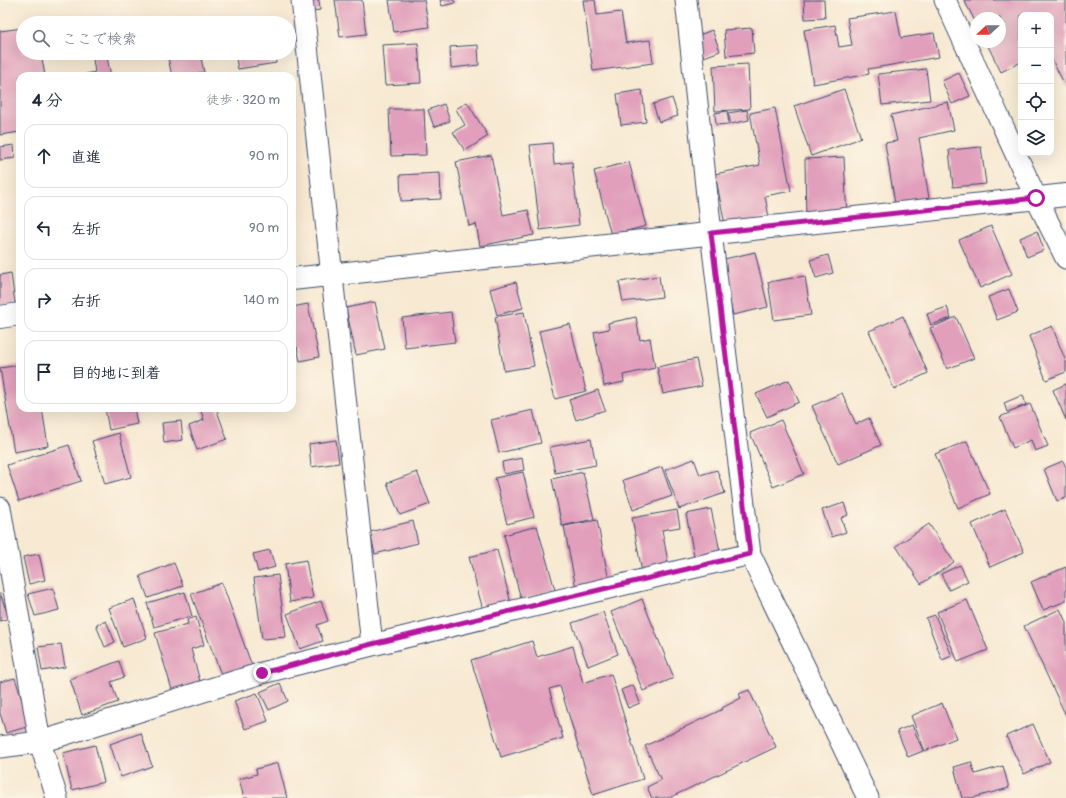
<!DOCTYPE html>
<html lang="ja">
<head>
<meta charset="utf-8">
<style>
	:root { --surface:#fff; --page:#f6f6f7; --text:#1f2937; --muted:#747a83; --line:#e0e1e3 }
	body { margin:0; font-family:Pangolin,"Klee One",sans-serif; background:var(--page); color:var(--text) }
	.controls { position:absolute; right:12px; top:12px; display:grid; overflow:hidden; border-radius:8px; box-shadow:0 4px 16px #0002 }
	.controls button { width:36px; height:36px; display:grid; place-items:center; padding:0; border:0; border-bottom:1px solid var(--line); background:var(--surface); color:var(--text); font:20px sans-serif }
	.compass { position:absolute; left:970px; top:12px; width:36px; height:36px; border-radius:50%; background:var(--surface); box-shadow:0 4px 16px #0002; rotate:248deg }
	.stop { position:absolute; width:12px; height:12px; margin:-9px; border:3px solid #b5179e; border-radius:50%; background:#fff }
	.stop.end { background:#b5179e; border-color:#fff; box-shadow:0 1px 4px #0008 }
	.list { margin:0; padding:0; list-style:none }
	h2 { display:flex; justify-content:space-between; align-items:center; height:52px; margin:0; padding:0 16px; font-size:17px }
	h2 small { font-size:13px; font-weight:400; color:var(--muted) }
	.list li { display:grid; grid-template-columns:26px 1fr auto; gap:12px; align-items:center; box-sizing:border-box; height:64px; margin:0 8px 8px; padding:0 8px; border:1px solid var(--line); border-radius:12px }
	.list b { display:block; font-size:15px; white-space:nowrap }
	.list em { font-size:13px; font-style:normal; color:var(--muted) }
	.icon { flex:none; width:22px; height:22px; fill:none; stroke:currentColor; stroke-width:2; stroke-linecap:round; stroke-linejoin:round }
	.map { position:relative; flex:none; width:1066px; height:798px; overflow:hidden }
	.search { position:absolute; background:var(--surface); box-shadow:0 4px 16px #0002; left:16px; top:16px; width:280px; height:44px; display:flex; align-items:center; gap:10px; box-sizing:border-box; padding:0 14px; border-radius:22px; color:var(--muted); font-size:15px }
	.panel { position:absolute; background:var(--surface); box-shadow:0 4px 16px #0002; left:16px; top:72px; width:280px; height:340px; border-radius:12px }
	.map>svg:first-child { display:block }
	.building { fill:#e19fbb }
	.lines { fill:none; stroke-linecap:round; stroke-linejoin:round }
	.minor-casing { stroke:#3c4b6f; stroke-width:23 }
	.tertiary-casing { stroke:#3c4b6f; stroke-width:24 }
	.minor { stroke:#fff; stroke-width:21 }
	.tertiary { stroke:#fff; stroke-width:22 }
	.route { stroke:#b5179e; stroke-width:5 }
</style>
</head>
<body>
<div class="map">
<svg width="1066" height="798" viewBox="0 0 1066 798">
	<rect width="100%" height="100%" fill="#fcf5e5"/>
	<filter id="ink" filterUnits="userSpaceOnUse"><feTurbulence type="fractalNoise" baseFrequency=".025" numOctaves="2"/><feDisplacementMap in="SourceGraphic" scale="8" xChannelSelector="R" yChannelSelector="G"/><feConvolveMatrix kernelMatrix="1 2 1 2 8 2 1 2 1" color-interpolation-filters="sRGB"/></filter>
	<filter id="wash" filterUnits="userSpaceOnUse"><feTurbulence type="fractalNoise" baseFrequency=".012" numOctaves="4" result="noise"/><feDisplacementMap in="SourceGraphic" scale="16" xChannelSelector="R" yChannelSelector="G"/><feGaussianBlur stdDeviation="0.9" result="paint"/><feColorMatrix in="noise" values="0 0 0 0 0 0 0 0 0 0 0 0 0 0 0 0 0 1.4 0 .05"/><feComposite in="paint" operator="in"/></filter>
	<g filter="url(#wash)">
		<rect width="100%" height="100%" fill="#f7e9d2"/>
		<g id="blocks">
			<path class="building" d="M 311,0 L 319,0 L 320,10 L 313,11 Z
				M 335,0 L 362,0 L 366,34 L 340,37 Z
				M 389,0 L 424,0 L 429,27 L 394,32 Z
				M 440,0 L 454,0 L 455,3 L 442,6 Z
				M 583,0 L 595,0 L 597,15 L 621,12 L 626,43 L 650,40 L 653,63 L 593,71 Z
				M 804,0 L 824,0 L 825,18 L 805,19 Z
				M 964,0 L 1066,0 L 1066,87 L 1051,58 L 1051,15 L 1021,15 L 1021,62 L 1001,72 L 986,42 L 1000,42 L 1000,18 L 976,18 L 976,23 Z
				M 896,11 L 901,38 L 934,33 L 939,57 L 868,69 L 869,74 L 813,84 L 804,30 L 835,25 L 839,47 L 852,45 L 847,18 Z
				M 23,28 L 23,53 L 41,53 L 45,76 L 20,76 L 20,132 L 0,135 L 0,31 Z
				M 752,28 L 754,53 L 726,56 L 724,30 Z
				M 712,30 L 720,51 L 704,57 L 697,36 Z
				M 418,43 L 421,83 L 385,85 L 382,45 Z
				M 478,45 L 479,65 L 451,68 L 450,47 Z
				M 92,53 L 106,53 L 111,76 L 78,76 L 95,72 Z
				M 167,53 L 200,53 L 204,72 L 183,76 L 172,76 Z
				M 235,53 L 275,53 L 276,63 L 238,69 Z
				M 748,64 L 750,109 L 715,111 L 713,66 Z
				M 926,69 L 930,100 L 882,105 L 878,74 Z
				M 959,73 L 970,96 L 952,104 L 942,81 Z
				M 844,89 L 861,138 L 811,156 L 794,106 Z
				M 642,90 L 646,122 L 621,125 L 617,94 Z
				M 672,98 L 678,116 L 659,122 L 653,104 Z
				M 467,102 L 488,136 L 465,151 L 453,132 L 465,125 L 456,109 Z
				M 948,102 L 954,130 L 919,138 L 930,204 L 896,210 L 885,143 L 897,141 L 891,115 Z
				M 444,104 L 450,121 L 434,127 L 428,110 Z
				M 775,108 L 791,191 L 765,196 L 769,217 L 725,225 L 715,174 L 760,165 L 750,113 Z
				M 389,109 L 424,109 L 426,155 L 391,156 Z
				M 747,110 L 749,120 L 731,124 L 728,113 Z
				M 727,111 L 729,124 L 716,125 L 715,113 Z
				M 552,143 L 554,164 L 572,162 L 579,225 L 540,230 L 530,145 Z
				M 14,145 L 15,158 L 0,160 L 0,147 Z
				M 981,147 L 986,184 L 953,187 L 949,150 Z
				M 491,155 L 503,215 L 528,210 L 534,235 L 480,246 L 476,224 L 469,226 L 456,162 Z
				M 844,157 L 847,219 L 806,220 L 805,159 Z
				M 629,162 L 646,226 L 611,235 L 594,171 Z
				M 440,173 L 441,199 L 401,201 L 400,175 Z
				M 991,226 L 1012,274 L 980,288 L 959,240 Z
				M 1037,231 L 1044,250 L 1027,257 L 1020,238 Z
				M 755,252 L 768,307 L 733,315 L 720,260 Z
				M 828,255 L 833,273 L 816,278 L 810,260 Z
				M 11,273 L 16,311 L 0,313 L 0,275 Z
				M 659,276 L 662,297 L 623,302 L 619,282 Z
				M 805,276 L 811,315 L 774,320 L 768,282 Z
				M 516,282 L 523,308 L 497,315 L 490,289 Z
				M 1009,289 L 1018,312 L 997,320 L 988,297 Z
				M 375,302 L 385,349 L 356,355 L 346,308 Z
				M 308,304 L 319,357 L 300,361 L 297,347 L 292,348 L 292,307 Z
				M 947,307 L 951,318 L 931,325 L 927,314 Z
				M 451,312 L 455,342 L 405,348 L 402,318 Z
				M 524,312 L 534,366 L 504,371 L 495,317 Z
				M 903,316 L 928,373 L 894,389 L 869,331 Z
				M 636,317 L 640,340 L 650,338 L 655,368 L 623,375 L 624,382 L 604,386 L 594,332 L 609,329 L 608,323 Z
				M 956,317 L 974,358 L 947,369 L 930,328 Z
				M 570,324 L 586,391 L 555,399 L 539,331 Z
				M 1052,326 L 1066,362 L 1066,372 L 1046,380 L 1029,336 Z
				M 696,359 L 702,386 L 663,394 L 657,367 Z
				M 20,365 L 20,408 L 42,408 L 48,446 L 14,452 L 0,368 Z
				M 789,380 L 799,402 L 767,417 L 756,394 Z
				M 1066,384 L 1066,420 L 1053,390 Z
				M 598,390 L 605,410 L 576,420 L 569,400 Z
				M 842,393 L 856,424 L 869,418 L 881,445 L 838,464 L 812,406 Z
				M 1023,395 L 1026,405 L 1007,412 L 1004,403 Z
				M 1030,404 L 1048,446 L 1035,451 L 1031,440 L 1013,448 L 1000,417 Z
				M 105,408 L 134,408 L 137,424 L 109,430 Z
				M 200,408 L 216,408 L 227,439 L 197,450 L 189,426 L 204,420 Z
				M 533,410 L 541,443 L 499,453 L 491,420 Z
				M 781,420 L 804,474 L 773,487 L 750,433 Z
				M 181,421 L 183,440 L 164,443 L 162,423 Z
				M 119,433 L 131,477 L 105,484 L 92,441 Z
				M 591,439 L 596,465 L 555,473 L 550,447 Z
				M 336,440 L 339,463 L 311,467 L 309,444 Z
				M 967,441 L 990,494 L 958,508 L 935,454 Z
				M 69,445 L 81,481 L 19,501 L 7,465 Z
				M 522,458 L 524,470 L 504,474 L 502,462 Z
				M 694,459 L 700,475 L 717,470 L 725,493 L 679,509 L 665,470 Z
				M 1063,461 L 1066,467 L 1066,498 L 1057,501 L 1044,469 Z
				M 662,467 L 672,496 L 633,510 L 623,480 Z
				M 417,472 L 430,504 L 400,515 L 387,483 Z
				M 523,472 L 534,517 L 507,524 L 495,478 Z
				M 583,472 L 594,519 L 562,526 L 552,479 Z
				M 844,503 L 848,515 L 841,518 L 846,532 L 832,537 L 822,510 Z
				M 711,509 L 721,556 L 695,561 L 686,514 Z
				M 1005,509 L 1024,552 L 990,567 L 972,524 Z
				M 677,510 L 680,527 L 662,530 L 669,567 L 642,572 L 632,518 Z
				M 597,520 L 609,581 L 576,588 L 564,526 Z
				M 413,521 L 418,543 L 375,554 L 370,532 Z
				M 929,524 L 954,562 L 921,584 L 896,546 Z
				M 537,526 L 555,590 L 521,599 L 504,535 Z
				M 270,550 L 275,567 L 258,572 L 253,554 Z
				M 497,550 L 512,607 L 484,614 L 469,557 Z
				M 39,554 L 45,580 L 29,584 L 23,557 Z
				M 306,560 L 313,598 L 290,602 L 285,564 Z
				M 174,563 L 183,586 L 148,598 L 140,576 Z
				M 960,565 L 968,581 L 949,590 L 941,574 Z
				M 1066,567 L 1066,601 L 1043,610 L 1031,582 Z
				M 278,575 L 286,637 L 262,639 L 254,578 Z
				M 222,583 L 252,666 L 222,677 L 191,594 Z
				M 53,588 L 59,610 L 35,616 L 28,594 Z
				M 185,592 L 192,616 L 154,627 L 147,603 Z
				M 0,593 L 9,618 L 0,621 Z
				M 134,599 L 147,638 L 123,647 L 109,608 Z
				M 642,599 L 674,678 L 643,691 L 611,612 Z
				M 967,600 L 988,650 L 958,662 L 937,612 Z
				M 321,601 L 328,621 L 317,625 L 323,641 L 300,649 L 287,614 Z
				M 1060,609 L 1066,622 L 1066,716 L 1024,626 Z
				M 603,612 L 618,654 L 588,666 L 572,623 Z
				M 935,615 L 952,656 L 942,660 L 926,618 Z
				M 196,617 L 204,645 L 191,649 L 201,685 L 173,693 L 155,633 L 188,624 L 187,620 Z
				M 106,621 L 115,642 L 105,647 L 96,625 Z
				M 532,641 L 537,657 L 573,646 L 583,683 L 611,674 L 643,779 L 593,795 L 560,686 L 549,689 L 563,738 L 501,757 L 471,660 Z
				M 61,644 L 65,667 L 42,671 L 38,647 Z
				M 119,661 L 124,677 L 111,682 L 118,702 L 82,715 L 70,679 Z
				M 15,678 L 30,726 L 6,733 L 0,713 L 0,682 Z
				M 280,683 L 288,701 L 269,710 L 260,692 Z
				M 633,685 L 640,703 L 628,708 L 621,690 Z
				M 749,690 L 776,747 L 669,798 L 652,798 L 647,787 L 661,780 L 645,746 L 723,709 L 722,708 L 741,698 L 739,694 Z
				M 257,693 L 268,721 L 245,729 L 234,701 Z
				M 942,703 L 956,738 L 925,751 L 911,716 Z
				M 1033,724 L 1050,762 L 1024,774 L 1006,736 Z
				M 912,725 L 923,751 L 908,757 L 897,731 Z
				M 141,733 L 152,766 L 121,777 L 110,744 Z
				M 95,745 L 104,782 L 72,790 L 63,753 Z
				M 971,762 L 975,774 L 1003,766 L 1009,788 L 972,798 L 962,798 L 954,767 Z
				M 278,763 L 287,798 L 244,798 L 239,779 L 257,774 L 256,769 Z"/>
		</g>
	</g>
	<g filter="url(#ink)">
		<use href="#blocks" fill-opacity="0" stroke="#3c4b6f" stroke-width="1"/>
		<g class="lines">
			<g class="minor-casing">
				<path id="minor" d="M 302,0 L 372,645
					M 686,0 L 711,233 L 750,554 L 868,798
					M 945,0 L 1036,198 L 1066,258
					M 0,508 L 40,742 L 57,798
					M 0,747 L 40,742 L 262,673 L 372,645 L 750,554"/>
			</g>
			<g class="tertiary-casing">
				<path id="tertiary" d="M 292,279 L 1066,195
					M 0,317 L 20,314"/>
			</g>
			<use href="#minor" class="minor"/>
			<use href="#tertiary" class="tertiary"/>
		</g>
	</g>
	<g class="lines" filter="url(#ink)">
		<path class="route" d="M 262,673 L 372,644 L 750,554 L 711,233 L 1036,198"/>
	</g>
</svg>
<div class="controls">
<button>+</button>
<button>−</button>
<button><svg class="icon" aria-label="locate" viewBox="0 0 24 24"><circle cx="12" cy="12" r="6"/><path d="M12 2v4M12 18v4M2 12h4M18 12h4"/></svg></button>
<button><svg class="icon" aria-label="layers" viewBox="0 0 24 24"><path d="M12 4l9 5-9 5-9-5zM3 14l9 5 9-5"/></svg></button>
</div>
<svg class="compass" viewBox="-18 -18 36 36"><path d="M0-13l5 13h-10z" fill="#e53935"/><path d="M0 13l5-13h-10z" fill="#747a83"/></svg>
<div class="stop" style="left:1036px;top:198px"></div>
<div class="stop end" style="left:262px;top:673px"></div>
<div class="search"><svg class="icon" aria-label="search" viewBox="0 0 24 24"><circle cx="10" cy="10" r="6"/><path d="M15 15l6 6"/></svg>ここで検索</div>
<section class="panel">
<h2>4 分<small>徒歩 · 320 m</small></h2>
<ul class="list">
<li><svg class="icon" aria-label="ahead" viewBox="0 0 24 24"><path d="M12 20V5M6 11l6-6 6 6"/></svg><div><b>直進</b></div><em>90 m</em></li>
<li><svg class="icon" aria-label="left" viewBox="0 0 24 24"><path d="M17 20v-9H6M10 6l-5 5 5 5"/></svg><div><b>左折</b></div><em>90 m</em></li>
<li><svg class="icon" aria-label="right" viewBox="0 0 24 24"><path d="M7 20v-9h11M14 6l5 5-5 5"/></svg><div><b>右折</b></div><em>140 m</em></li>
<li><svg class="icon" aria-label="arrive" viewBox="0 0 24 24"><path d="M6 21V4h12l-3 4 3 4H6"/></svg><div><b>目的地に到着</b></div></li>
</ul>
</section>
</div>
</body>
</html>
